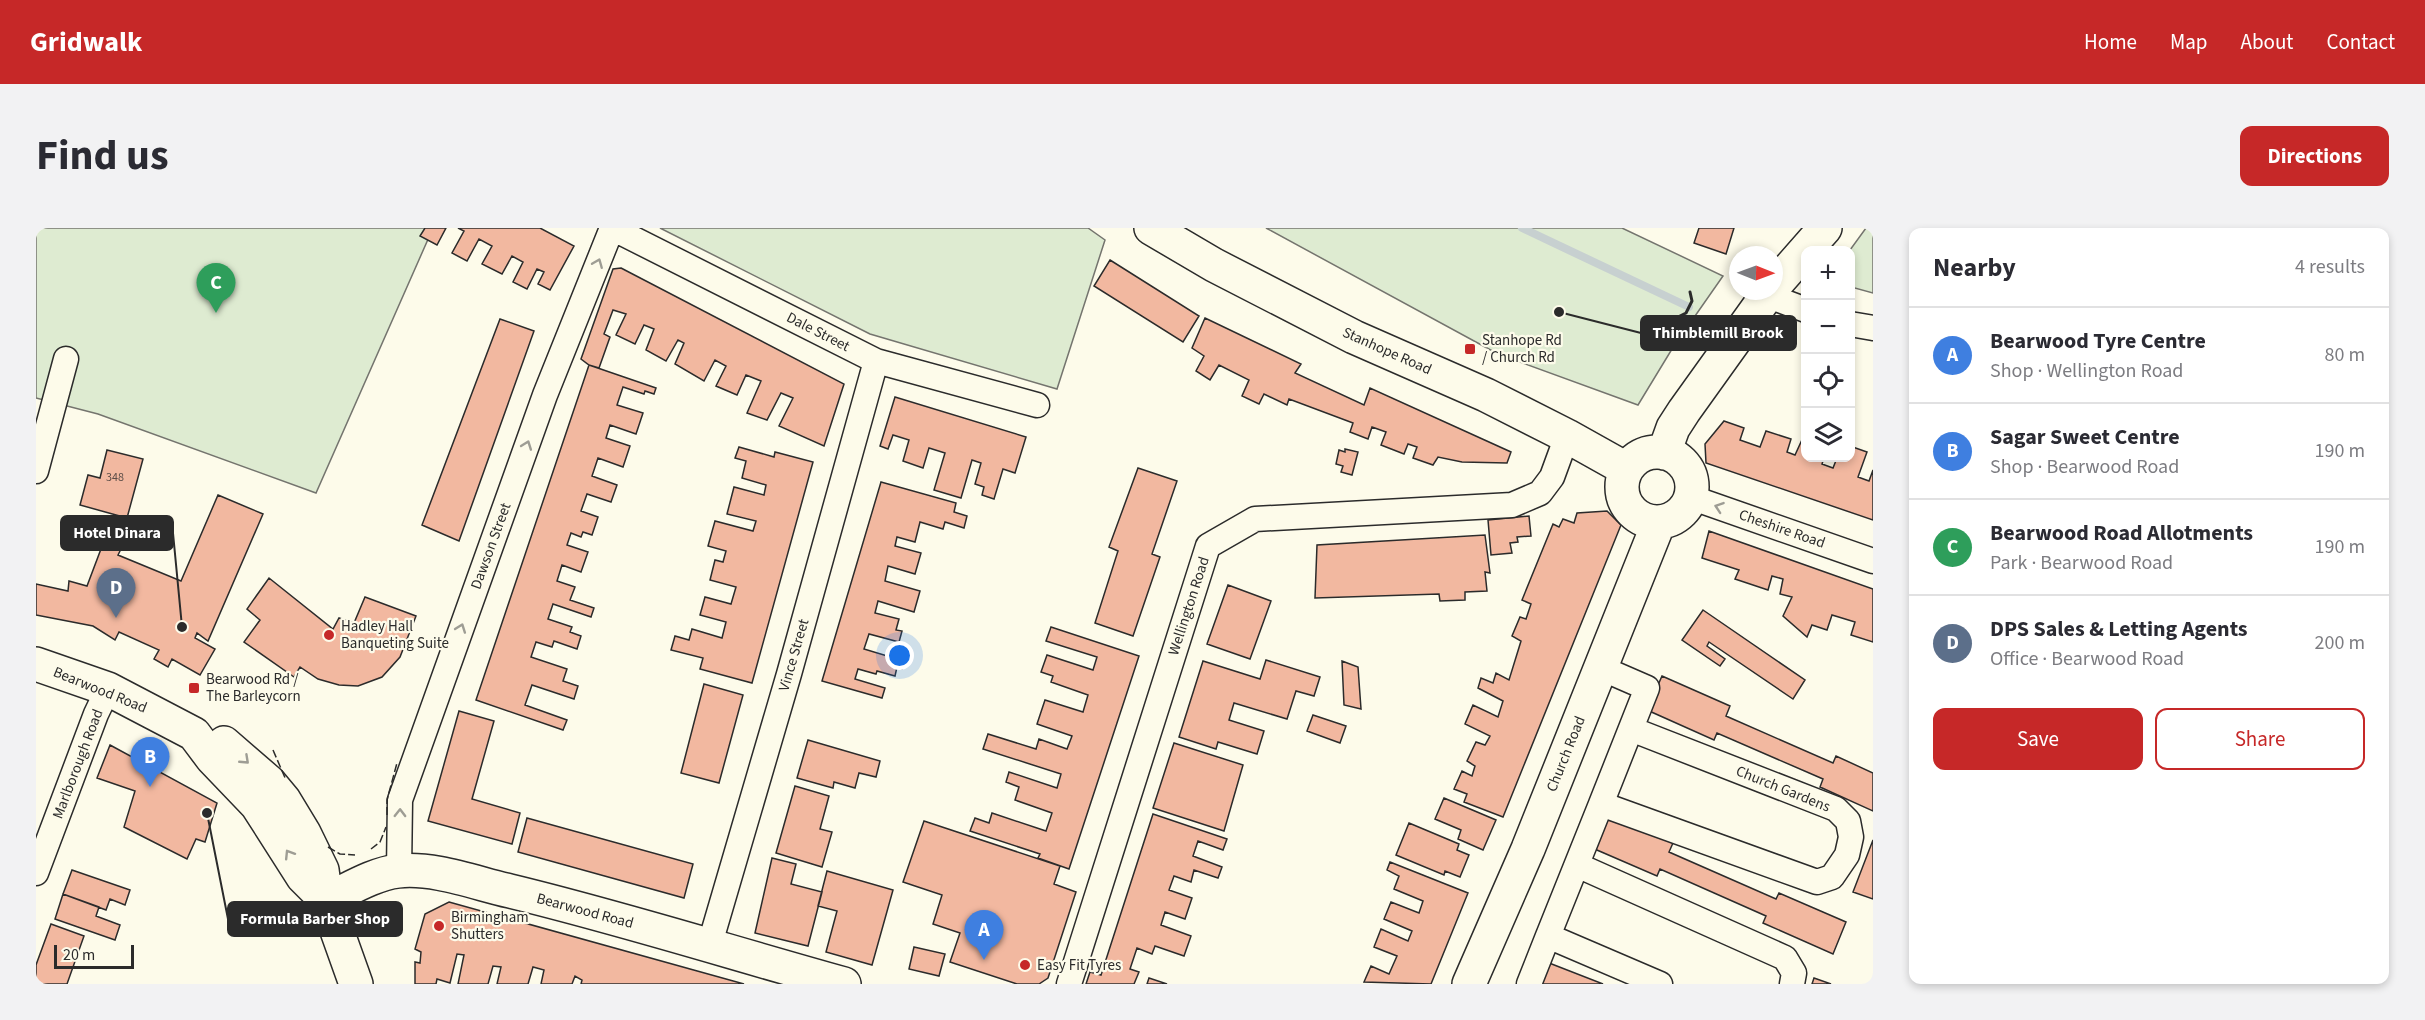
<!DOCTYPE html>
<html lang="en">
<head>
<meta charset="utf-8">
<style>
	:root { --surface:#fff; --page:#f2f2f3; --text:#2b2b33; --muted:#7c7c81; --line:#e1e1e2; --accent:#c62828 }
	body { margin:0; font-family:"Source Sans 3",sans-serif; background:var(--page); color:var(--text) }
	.controls { position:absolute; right:18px; top:18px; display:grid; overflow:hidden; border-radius:12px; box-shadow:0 3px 9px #0003 }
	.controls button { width:54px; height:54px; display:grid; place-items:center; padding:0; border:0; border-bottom:2px solid var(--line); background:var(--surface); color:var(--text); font:30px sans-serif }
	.compass { position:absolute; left:1693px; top:18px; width:54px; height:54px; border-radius:50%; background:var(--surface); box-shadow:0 3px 9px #0003; rotate:91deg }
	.scale { position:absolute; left:18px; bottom:15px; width:80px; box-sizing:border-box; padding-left:6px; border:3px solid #2b2b2b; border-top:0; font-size:16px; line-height:21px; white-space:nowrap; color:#2b2b2b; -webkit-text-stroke:4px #fdfbea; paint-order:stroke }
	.you { position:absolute; left:864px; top:428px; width:21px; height:21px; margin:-15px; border:4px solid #fff; border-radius:50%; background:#1a73e8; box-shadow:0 0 0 9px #1a73e833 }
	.badge { display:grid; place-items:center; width:39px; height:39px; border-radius:50%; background:var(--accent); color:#fff; font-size:20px; font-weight:700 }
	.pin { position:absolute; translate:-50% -50px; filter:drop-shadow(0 2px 3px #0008) }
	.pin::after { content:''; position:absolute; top:32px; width:21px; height:18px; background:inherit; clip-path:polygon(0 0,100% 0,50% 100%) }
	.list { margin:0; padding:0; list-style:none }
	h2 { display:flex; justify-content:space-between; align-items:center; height:78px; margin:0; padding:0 24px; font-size:26px }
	h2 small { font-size:20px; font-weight:400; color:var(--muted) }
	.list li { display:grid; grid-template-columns:39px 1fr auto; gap:18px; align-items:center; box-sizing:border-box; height:96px; padding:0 24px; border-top:2px solid var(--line) }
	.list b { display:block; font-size:22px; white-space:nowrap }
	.list p { margin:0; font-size:20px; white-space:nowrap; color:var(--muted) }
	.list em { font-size:20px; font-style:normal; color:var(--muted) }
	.actions { display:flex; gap:12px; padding:18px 24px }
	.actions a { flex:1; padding:14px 0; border:2px solid var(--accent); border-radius:12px; text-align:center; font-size:21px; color:var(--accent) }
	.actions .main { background:var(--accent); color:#fff }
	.icon { flex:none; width:33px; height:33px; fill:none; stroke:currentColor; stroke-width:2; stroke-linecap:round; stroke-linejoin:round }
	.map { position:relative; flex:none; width:1837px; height:756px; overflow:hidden; border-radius:12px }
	header { display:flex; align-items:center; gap:36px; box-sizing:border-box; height:84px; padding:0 30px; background:var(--accent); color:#fff }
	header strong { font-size:28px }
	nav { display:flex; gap:33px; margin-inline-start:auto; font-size:21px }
	.intro { display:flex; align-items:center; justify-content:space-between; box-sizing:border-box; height:144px; padding:0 36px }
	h1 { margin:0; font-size:42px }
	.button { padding:15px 27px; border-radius:12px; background:var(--accent); color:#fff; font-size:21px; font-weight:700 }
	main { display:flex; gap:36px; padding:0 36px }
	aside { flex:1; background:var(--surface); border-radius:12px; box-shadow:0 3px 9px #0003 }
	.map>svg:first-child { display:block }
	.green { fill:#deebd1; stroke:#74746e; stroke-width:1.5 }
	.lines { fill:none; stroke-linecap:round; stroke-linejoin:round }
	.stream { stroke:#c7d0d0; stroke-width:8 }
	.building { fill:#f2b8a0; stroke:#2b2b2b; stroke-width:1.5 }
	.street-casing { stroke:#2b2b2b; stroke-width:27 }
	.secondary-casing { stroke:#2b2b2b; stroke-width:36 }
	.primary-casing { stroke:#2b2b2b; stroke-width:36 }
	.street { stroke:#fdfbea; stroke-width:24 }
	.secondary { stroke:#fdfbea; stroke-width:33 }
	.primary { stroke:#fdfbea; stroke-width:33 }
	.fence { stroke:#2b2b2b; stroke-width:1.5; stroke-dasharray:8 3; stroke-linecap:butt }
	.wall { stroke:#2b2b2b; stroke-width:3 }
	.oneway { stroke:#9e9d94 }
	.poi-dot { fill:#c62828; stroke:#fdfbea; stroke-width:2 }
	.labels { text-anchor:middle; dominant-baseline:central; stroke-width:4.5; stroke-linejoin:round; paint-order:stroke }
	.number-label { font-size:12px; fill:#5d4e48 }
	.street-label { font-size:15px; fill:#2b2b2b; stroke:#fdfbea }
	.poi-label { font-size:15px; fill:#2b2b2b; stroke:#fdfbea; text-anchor:start }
	.leader { fill:none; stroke:#2b2b2b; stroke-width:2 }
	.callout-dot { fill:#2b2b2b; stroke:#fdfbea; stroke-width:2 }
	.callout { fill:#2b2b2b; stroke:#2b2b2b; stroke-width:2 }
	.callout-label { font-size:16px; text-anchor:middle; font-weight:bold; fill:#fff }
</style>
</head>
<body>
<header>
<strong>Gridwalk</strong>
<nav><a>Home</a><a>Map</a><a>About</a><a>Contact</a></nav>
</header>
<div class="intro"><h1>Find us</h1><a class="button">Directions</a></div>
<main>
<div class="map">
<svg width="1837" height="756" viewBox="0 0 1837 756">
	<rect width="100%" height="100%" fill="#fdfbea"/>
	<path class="green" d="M 0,0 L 397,0 L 280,265 L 62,186 L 0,170 Z
		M 624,0 L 1052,0 L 1069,12 L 1021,161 L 834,106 Z
		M 1230,0 L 1586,0 L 1687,48 L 1636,121 L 1602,177 L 1462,126 Z
		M 1830,0 L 1837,0 L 1837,65 L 1815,59 L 1814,22 Z"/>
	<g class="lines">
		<path class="stream" d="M 1486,0 L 1653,79"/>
	</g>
	<path class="building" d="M 389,0 L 410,0 L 401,17 L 384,8 Z
		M 422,0 L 504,0 L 538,18 L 514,62 L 502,56 L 508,44 L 501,41 L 491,61 L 477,54 L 487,34 L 476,28 L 466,46 L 446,36 L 456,18 L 443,11 L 431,33 L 416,25 L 428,3 Z
		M 1663,0 L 1698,0 L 1690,26 L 1658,15 Z
		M 1074,32 L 1163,88 L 1147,114 L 1058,58 Z
		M 585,40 L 808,156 L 788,218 L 743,198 L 757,170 L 745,165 L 731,192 L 711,185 L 725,153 L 710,147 L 701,167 L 680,158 L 690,138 L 679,132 L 668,153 L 639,136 L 648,115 L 642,112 L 630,133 L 610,122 L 618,101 L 608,97 L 599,116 L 580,107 L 590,86 L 577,82 L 568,106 L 574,109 L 563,140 L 553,137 L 545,131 L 577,41 Z
		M 1169,90 L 1265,136 L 1259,145 L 1328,177 L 1334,160 L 1475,224 L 1471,235 L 1426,234 L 1402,229 L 1397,237 L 1377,230 L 1381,219 L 1372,216 L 1368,226 L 1345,217 L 1350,204 L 1336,199 L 1332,211 L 1314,204 L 1317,195 L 1253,171 L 1251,177 L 1228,166 L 1223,176 L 1206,168 L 1213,152 L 1183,137 L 1174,152 L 1160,143 L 1168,128 L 1156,120 Z
		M 464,91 L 498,103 L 423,313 L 386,297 Z
		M 553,137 L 620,160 L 618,166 L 609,163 L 608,166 L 587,159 L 581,177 L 607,185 L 600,206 L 574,197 L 570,210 L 594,218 L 587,239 L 562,230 L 556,248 L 581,257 L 575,274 L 551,266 L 545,283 L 562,289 L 556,307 L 547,304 L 545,309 L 535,305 L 531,317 L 552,324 L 545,344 L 526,337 L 521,353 L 539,359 L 534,372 L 558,380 L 555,389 L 517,376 L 512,391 L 536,399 L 534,404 L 545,408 L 541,421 L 518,413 L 516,419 L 500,414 L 495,429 L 531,441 L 527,453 L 542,458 L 538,471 L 496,457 L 489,477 L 531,492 L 527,502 L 440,472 Z
		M 859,169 L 990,209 L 979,245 L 967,241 L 958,271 L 946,267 L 948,259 L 939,256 L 945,235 L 936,232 L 925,270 L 898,262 L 909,225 L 893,220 L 887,240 L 867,233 L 873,212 L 857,207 L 852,221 L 844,218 Z
		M 1688,193 L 1708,200 L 1704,212 L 1724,219 L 1730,203 L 1755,211 L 1751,224 L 1759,227 L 1770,203 L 1770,230 L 1788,230 L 1786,236 L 1797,240 L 1801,230 L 1814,230 L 1814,218 L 1831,224 L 1822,249 L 1833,253 L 1837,242 L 1837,292 L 1670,235 L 1669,216 Z
		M 703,219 L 738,229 L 739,224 L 777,234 L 716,455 L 664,441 L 667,430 L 635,422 L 639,408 L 653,412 L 656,401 L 686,410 L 690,394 L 664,387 L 669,369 L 695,376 L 700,359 L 674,352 L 679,332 L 687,334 L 690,323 L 672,318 L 679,293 L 717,303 L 720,293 L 691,286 L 698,259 L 728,267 L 730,257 L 706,250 L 710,233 L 699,230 Z
		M 1309,221 L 1322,224 L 1316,247 L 1305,244 L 1307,238 L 1300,236 L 1303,222 L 1309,224 Z
		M 71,222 L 107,231 L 91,290 L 44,277 L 52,247 L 64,250 Z
		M 1102,240 L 1141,253 L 1116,326 L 1124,329 L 1097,408 L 1059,395 L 1082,323 L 1073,319 Z
		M 845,254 L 920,275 L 918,284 L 931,288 L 928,300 L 909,294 L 907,301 L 884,294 L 879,314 L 861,309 L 859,318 L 885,325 L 879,346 L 852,338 L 849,353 L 884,363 L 878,384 L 842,373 L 839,385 L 863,391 L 860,402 L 866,403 L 863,414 L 833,406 L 828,421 L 868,433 L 866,441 L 861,439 L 859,448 L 841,443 L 840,446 L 822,441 L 819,451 L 849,460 L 846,470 L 786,453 Z
		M 182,267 L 227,286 L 172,413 L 161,405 L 159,410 L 179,421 L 164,447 L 136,431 L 132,439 L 118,431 L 123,422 L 83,404 L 79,412 L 57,398 L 0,387 L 0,356 L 32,363 L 33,353 L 51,358 L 68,313 L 86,319 L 82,327 L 145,353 Z
		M 1571,283 L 1585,297 L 1467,589 L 1428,574 L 1431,566 L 1418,561 L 1426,543 L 1436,548 L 1439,538 L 1431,533 L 1440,514 L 1449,517 L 1454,508 L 1429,496 L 1437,477 L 1462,489 L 1467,473 L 1442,460 L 1445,450 L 1457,455 L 1460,445 L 1473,452 L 1485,413 L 1476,408 L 1484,389 L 1490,391 L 1495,376 L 1486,372 L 1517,296 L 1523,299 L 1527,291 L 1538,295 L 1541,285 Z
		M 1493,288 L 1495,308 L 1481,309 L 1482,314 L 1474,315 L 1476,325 L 1455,327 L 1452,292 Z
		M 1673,303 L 1837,361 L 1837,414 L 1815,407 L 1819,394 L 1796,387 L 1791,402 L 1776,397 L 1771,409 L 1747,388 L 1756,369 L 1744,366 L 1747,351 L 1736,348 L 1732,362 L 1699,351 L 1703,342 L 1666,330 Z
		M 1449,307 L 1454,345 L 1449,344 L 1451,363 L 1429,364 L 1429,372 L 1404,373 L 1403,366 L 1279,370 L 1281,317 Z
		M 233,350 L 297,401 L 303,390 L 318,395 L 329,369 L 380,388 L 364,429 L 346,449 L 322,458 L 303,457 L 282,451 L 264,439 L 258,449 L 208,414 L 224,392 L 211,381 Z
		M 1192,357 L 1235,373 L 1214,431 L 1171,416 Z
		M 1667,382 L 1769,452 L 1757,471 L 1673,414 L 1671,418 L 1689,431 L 1684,438 L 1646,412 Z
		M 1015,399 L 1103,428 L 1033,641 L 1002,630 L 1004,626 L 934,603 L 939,590 L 953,595 L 956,585 L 1010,603 L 1016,585 L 979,572 L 983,559 L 970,554 L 973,544 L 1021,560 L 1025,546 L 947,521 L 952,506 L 1000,521 L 1003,511 L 1031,521 L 1036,508 L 1001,496 L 1009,472 L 1047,484 L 1052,467 L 1015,454 L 1017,448 L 1005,444 L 1011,427 L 1057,442 L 1061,429 L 1010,413 Z
		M 1230,432 L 1284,449 L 1278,468 L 1260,463 L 1251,491 L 1198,475 L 1193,492 L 1228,503 L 1221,526 L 1182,514 L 1180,521 L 1143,509 L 1167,433 L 1224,451 Z
		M 1306,433 L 1322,439 L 1325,481 L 1308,477 Z
		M 1626,448 L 1694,478 L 1690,488 L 1797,535 L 1800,528 L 1837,545 L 1837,583 L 1784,559 L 1787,551 L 1681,505 L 1678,512 L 1611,482 Z
		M 668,456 L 707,467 L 683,555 L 645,545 Z
		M 423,483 L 458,493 L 436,571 L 484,585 L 476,616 L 392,593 Z
		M 1277,487 L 1310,498 L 1304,515 L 1271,503 Z
		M 772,512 L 844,533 L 840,549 L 823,545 L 819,560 L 798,554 L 797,560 L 761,550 Z
		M 1138,515 L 1207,537 L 1188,603 L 1117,580 Z
		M 74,517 L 181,575 L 169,614 L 160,611 L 151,631 L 88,599 L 99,563 L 61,550 Z
		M 759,558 L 793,568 L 784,601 L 796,604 L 786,639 L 740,625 Z
		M 1408,570 L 1460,592 L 1447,622 L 1422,611 L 1425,602 L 1399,591 Z
		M 1569,585 L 1637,615 L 1633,624 L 1740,671 L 1743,665 L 1810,694 L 1797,726 L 1727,695 L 1730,688 L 1624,641 L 1621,648 L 1554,619 Z
		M 1117,586 L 1191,611 L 1187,622 L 1162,613 L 1157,628 L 1186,639 L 1182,650 L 1158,642 L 1155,654 L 1138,648 L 1133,662 L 1156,670 L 1149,691 L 1129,684 L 1125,697 L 1155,708 L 1148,728 L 1119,718 L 1116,726 L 1101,720 L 1094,741 L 1103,744 L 1098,756 L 1050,756 L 1054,744 L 1065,747 Z
		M 491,590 L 657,636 L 648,670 L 482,624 Z
		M 888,593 L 1024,638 L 1018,656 L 1040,664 L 1012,750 L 1003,756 L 981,756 L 914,734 L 924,705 L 897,696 L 906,667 L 867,654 Z
		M 1373,595 L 1423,616 L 1421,622 L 1433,627 L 1424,649 L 1409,643 L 1408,647 L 1360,627 Z
		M 1837,612 L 1837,671 L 1817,664 Z
		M 736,630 L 760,636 L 755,656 L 786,664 L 772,718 L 719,705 Z
		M 1354,634 L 1432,665 L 1395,756 L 1328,754 L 1335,738 L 1353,746 L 1361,728 L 1338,719 L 1345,701 L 1372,713 L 1376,703 L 1348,691 L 1355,674 L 1383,685 L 1387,673 L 1358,661 L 1363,648 L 1351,642 Z
		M 36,642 L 94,662 L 89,677 L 74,671 L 70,682 L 27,666 Z
		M 791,643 L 857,662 L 836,737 L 790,724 L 801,683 L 782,678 Z
		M 27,666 L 63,679 L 60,688 L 84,697 L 79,712 L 19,691 Z
		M 413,674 L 708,756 L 545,756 L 546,752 L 539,748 L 536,756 L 505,756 L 508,742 L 497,739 L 492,756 L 461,756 L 465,739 L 457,738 L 452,756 L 422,756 L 428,727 L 421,726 L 414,755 L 401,751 L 400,756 L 379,756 L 379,734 L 384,735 L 385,724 L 379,721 L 389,686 Z
		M 15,696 L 48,708 L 31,756 L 0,756 L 0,737 Z
		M 878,719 L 909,726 L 903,748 L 873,741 Z
		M 1508,733 L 1567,756 L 1499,756 Z
		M 1113,750 L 1131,756 L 1111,756 Z
		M 1778,750 L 1795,756 L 1776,756 Z"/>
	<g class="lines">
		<g class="street-casing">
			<path id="street" d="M 576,0 L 840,133 L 1001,177
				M 1730,67 L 1770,82
				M 1814,96 L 1837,100
				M 0,243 L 30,131
				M 1654,269 L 1837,333
				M 1565,440 L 1611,460 L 1565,576 L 1781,654 L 1796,649 L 1811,627 L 1815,609 L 1812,593 L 1800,581 L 1595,501
				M 1565,576 L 1512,708 L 1624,756
				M 1541,637 L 1749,730 L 1758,745 L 1756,756
				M 363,643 L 364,572 L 509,167 L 576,0
				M 0,645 L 60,486 L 72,461
				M 673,719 L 753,446 L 840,133
				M 1033,756 L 1172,318 L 1219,291 L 1476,277 L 1504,265 L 1516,249 L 1531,208
				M 1493,756 L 1512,708"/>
		</g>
		<g class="secondary-casing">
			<path id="secondary" d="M 1115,0 L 1178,37 L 1318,109 L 1450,167 L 1531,208 L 1590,241
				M 1738,58 L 1789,0
				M1586 259a35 35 0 1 1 70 0a35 35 0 1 1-70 0Z
				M 1628,225 L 1637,200 L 1648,183 L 1734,63
				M 1433,756 L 1492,621 L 1623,294"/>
		</g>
		<g class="primary-casing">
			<path id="primary" d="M 0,436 L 72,461 L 158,506 L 176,530 L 221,577 L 267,649 L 290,672
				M 188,515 L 233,554 L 248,572 L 268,605 L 286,642 L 290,672 L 320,756
				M 290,672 C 312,662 337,646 362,643 C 398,639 439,655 474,663 C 586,690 696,725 808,756"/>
		</g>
		<use href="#street" class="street"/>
		<use href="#secondary" class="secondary"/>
		<use href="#primary" class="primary"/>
		<path class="fence" d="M 237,522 L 250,552
			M 351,587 L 351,572 L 361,535
			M 292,619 L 304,626 L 319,627
			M 335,621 L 344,614 L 350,599"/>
		<path class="wall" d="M 1642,89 L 1650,85 L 1656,73 L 1654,64"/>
	</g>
	<defs><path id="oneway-chevron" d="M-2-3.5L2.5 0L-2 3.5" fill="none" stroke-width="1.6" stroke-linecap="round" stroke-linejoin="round" transform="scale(1.5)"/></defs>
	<g class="oneway">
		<use href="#oneway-chevron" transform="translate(562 35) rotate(-68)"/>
		<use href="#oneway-chevron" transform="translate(491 217) rotate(-70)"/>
		<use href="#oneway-chevron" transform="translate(1683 279) rotate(-161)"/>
		<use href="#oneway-chevron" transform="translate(425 400) rotate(-70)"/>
		<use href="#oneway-chevron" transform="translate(209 532) rotate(43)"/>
		<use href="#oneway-chevron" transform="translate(364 585) rotate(-89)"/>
		<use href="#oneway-chevron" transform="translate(253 626) rotate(-122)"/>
	</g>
	<g class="poi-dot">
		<rect x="1428" y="115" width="12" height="12" rx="3"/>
		<circle cx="293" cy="407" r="6"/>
		<rect x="152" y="454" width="12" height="12" rx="3"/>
		<circle cx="403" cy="698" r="6"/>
		<circle cx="989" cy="737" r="6"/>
	</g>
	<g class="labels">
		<g class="number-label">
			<text x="79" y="249">348</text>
		</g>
		<g class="street-label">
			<text transform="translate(782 104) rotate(27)">Dale Street</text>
			<text transform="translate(1351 123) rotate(24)">Stanhope Road</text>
			<text transform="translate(1746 301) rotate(19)">Cheshire Road</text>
			<text transform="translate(455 318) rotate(-70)">Dawson Street</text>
			<text transform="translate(1153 378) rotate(-72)">Wellington Road</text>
			<text transform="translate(758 427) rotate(-74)">Vince Street</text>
			<text transform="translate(64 462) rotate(22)">Bearwood Road</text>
			<text transform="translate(1530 526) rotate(-68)">Church Road</text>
			<text transform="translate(42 536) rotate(-69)">Marlborough Road</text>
			<text transform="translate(1747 561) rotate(22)">Church Gardens</text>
			<text transform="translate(549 683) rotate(15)">Bearwood Road</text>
		</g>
		<g class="poi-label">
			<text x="1446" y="112">Stanhope Rd<tspan x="1446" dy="17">/ Church Rd</tspan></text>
			<text x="305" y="398">Hadley Hall<tspan x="305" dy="17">Banqueting Suite</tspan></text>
			<text x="170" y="451">Bearwood Rd /<tspan x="170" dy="17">The Barleycorn</tspan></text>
			<text x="415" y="689">Birmingham<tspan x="415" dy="17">Shutters</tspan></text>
			<text x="1001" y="737">Easy Fit Tyres</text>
		</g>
	</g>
	<path class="leader" d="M1523 84L1605 105M146 399L137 305M171 585L192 691"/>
	<g class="callout-dot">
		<circle cx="1523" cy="84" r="6"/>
		<circle cx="146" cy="399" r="6"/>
		<circle cx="171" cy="585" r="6"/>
	</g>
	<g class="callout">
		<rect x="1605" y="88" width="155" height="34" rx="6"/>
		<rect x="25" y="288" width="112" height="34" rx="6"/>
		<rect x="192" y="674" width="174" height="34" rx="6"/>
	</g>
	<g class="callout-label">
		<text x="1682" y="110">Thimblemill Brook</text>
		<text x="81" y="310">Hotel Dinara</text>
		<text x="279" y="696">Formula Barber Shop</text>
	</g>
</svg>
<div class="controls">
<button>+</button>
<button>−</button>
<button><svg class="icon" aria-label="locate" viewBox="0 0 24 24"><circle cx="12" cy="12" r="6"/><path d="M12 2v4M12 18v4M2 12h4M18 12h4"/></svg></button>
<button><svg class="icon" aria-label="layers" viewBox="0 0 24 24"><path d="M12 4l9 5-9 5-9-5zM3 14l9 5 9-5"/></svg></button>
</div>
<svg class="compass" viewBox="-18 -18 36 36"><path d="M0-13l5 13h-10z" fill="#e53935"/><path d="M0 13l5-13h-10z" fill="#7c7c81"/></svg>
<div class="scale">20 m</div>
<div class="you"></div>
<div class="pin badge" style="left:948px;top:732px;background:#3f7fe0">A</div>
<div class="pin badge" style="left:114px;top:559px;background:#3f7fe0">B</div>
<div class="pin badge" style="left:180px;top:85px;background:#2e9e5b">C</div>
<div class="pin badge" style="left:80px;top:390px;background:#5c6f8a">D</div>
</div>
<aside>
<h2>Nearby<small>4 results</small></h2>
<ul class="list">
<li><span class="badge" style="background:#3f7fe0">A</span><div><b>Bearwood Tyre Centre</b><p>Shop · Wellington Road</p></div><em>80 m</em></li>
<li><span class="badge" style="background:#3f7fe0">B</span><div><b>Sagar Sweet Centre</b><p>Shop · Bearwood Road</p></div><em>190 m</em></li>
<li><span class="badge" style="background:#2e9e5b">C</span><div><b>Bearwood Road Allotments</b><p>Park · Bearwood Road</p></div><em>190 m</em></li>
<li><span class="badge" style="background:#5c6f8a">D</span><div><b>DPS Sales &amp; Letting Agents</b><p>Office · Bearwood Road</p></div><em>200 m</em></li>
</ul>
<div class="actions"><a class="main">Save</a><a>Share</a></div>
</aside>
</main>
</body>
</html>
